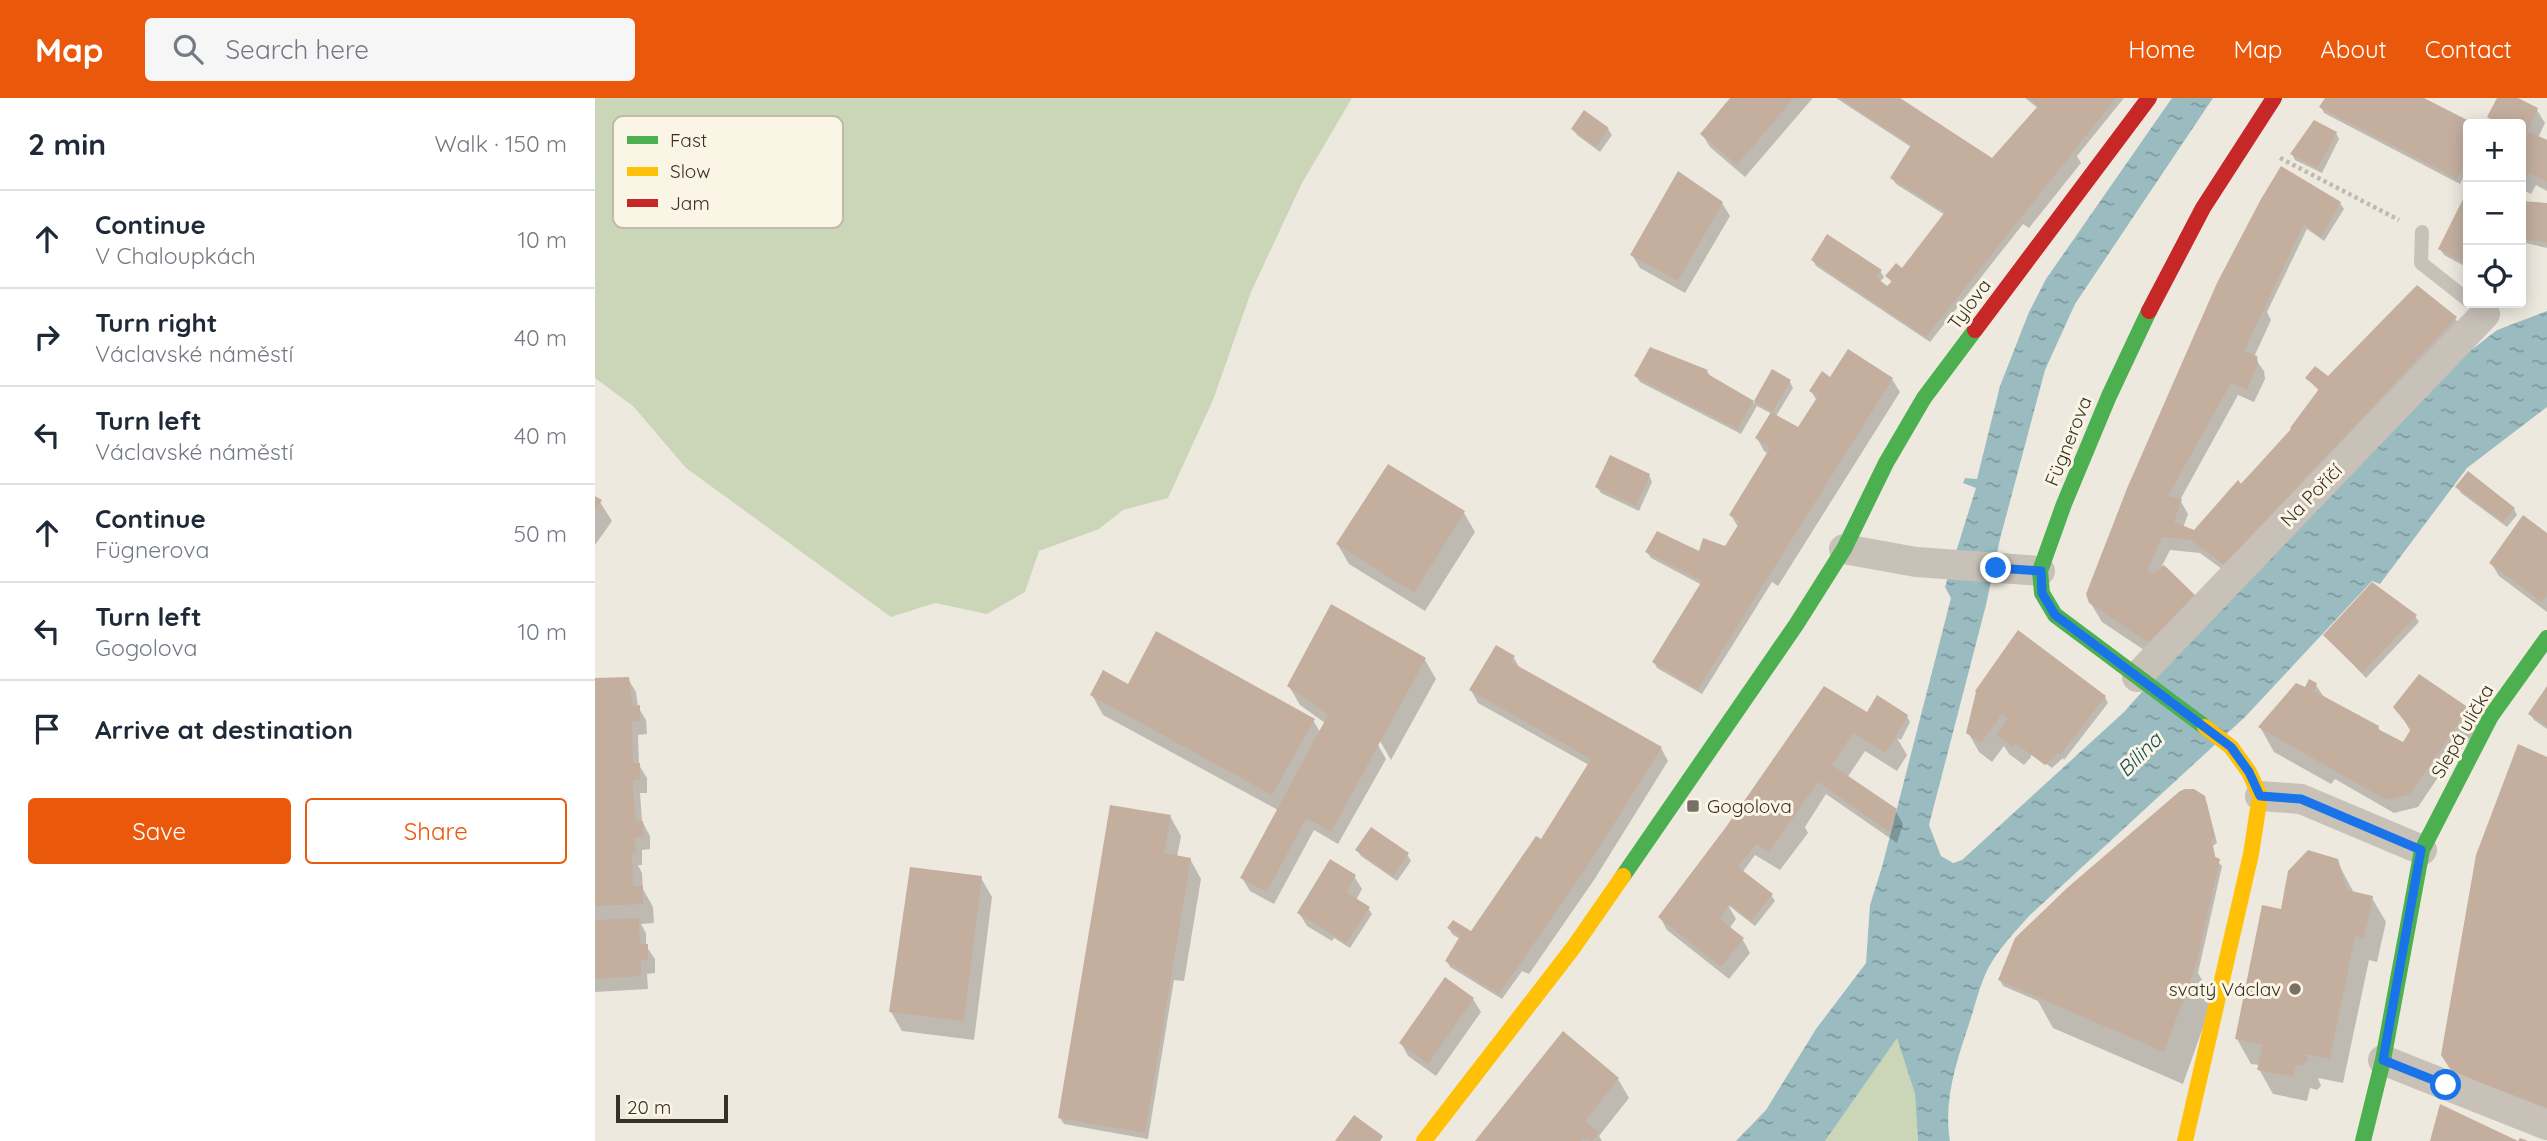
<!DOCTYPE html>
<html lang="en">
<head>
<meta charset="utf-8">
<style>
	:root { --surface:#fff; --page:#f6f6f7; --text:#1f2937; --muted:#747a83; --line:#e0e1e3; --accent:#ea580c }
	body { margin:0; font-family:Quicksand,sans-serif; background:var(--page); color:var(--text) }
	.controls { position:absolute; right:21px; top:21px; display:grid; overflow:hidden; border-radius:7px; box-shadow:0 4px 18px #0003 }
	.controls button { width:63px; height:63px; display:grid; place-items:center; padding:0; border:0; border-bottom:2px solid var(--line); background:var(--surface); color:var(--text); font:35px sans-serif }
	.scale { position:absolute; left:21px; bottom:18px; width:112px; box-sizing:border-box; padding-left:7px; border:4px solid #382f26; border-top:0; font-size:19px; line-height:24px; white-space:nowrap; color:#382f26; -webkit-text-stroke:5px #fbf5e6; paint-order:stroke }
	.stop { position:absolute; width:21px; height:21px; margin:-16px; border:5px solid #1a73e8; border-radius:50%; background:#fff }
	.stop.end { background:#1a73e8; border-color:#fff; box-shadow:0 2px 7px #0008 }
	.list { margin:0; padding:0; list-style:none }
	h2 { display:flex; justify-content:space-between; align-items:center; height:91px; margin:0; padding:0 28px; font-size:30px }
	h2 small { font-size:23px; font-weight:400; color:var(--muted) }
	.list li { display:grid; grid-template-columns:46px 1fr auto; gap:21px; align-items:center; box-sizing:border-box; height:98px; padding:0 28px; border-top:2px solid var(--line) }
	.list b { display:block; font-size:26px; white-space:nowrap }
	.list p { margin:0; font-size:23px; white-space:nowrap; color:var(--muted) }
	.list em { font-size:23px; font-style:normal; color:var(--muted) }
	.actions { display:flex; gap:14px; padding:21px 28px }
	.actions a { flex:1; padding:16px 0; border:2px solid var(--accent); border-radius:7px; text-align:center; font-size:24px; color:var(--accent) }
	.actions .main { background:var(--accent); color:#fff }
	.icon { flex:none; width:38px; height:38px; fill:none; stroke:currentColor; stroke-width:2; stroke-linecap:round; stroke-linejoin:round }
	.map { position:relative; flex:none; width:1952px; height:1043px; overflow:hidden }
	header { display:flex; align-items:center; gap:42px; box-sizing:border-box; height:98px; padding:0 35px; background:var(--accent); color:#fff }
	header strong { font-size:33px }
	nav { display:flex; gap:38px; margin-inline-start:auto; font-size:24px }
	.search { width:490px; height:63px; background:var(--page); display:flex; align-items:center; gap:18px; box-sizing:border-box; padding:0 24px; border-radius:7px; color:var(--muted); font-size:26px }
	main { display:flex }
	aside { flex:1; background:var(--surface) }
	.map>svg:first-child { display:block }
	.green { fill:#cbd5b8 }
	.water { fill:url(#water-ripples) }
	.shadow { fill:#0003 }
	.building { fill:#c4af9f }
	.lines { fill:none; stroke-linecap:round; stroke-linejoin:round }
	.path { stroke:#bfb9b1; stroke-width:4.5; stroke-dasharray:3.5 3.5; stroke-linecap:butt }
	.lane { stroke:#c7c1b8; stroke-width:14 }
	.street { stroke:#c7c1b8; stroke-width:30 }
	.fast { stroke:#4caf50; stroke-width:16 }
	.slow { stroke:#ffc107; stroke-width:16 }
	.jam { stroke:#c62828; stroke-width:16 }
	.route { stroke:#1a73e8; stroke-width:9 }
	.poi-dot { fill:#787067; stroke:#fbf5e6; stroke-width:2.5 }
	.labels { text-anchor:middle; dominant-baseline:central; stroke-width:6; stroke-linejoin:round; paint-order:stroke }
	.street-label { font-size:19px; fill:#382f26; stroke:#fbf5e6 }
	.poi-label { font-size:19px; fill:#382f26; stroke:#fbf5e6; text-anchor:start }
	.water-label { font-size:21px; font-style:italic; fill:#184f5e; stroke:#fbf5e6 }
	.key { fill:#fbf5e6; stroke:#c0baac; stroke-width:2 }
	.key-label { font-size:19px; fill:#382f26 }
</style>
</head>
<body>
<header>
<strong>Map</strong>
<div class="search"><svg class="icon" aria-label="search" viewBox="0 0 24 24"><circle cx="10" cy="10" r="6"/><path d="M15 15l6 6"/></svg>Search here</div>
<nav><a>Home</a><a>Map</a><a>About</a><a>Contact</a></nav>
</header>
<main>
<aside>
<h2>2 min<small>Walk · 150 m</small></h2>
<ul class="list">
<li><svg class="icon" aria-label="ahead" viewBox="0 0 24 24"><path d="M12 20V5M6 11l6-6 6 6"/></svg><div><b>Continue</b><p>V Chaloupkách</p></div><em>10 m</em></li>
<li><svg class="icon" aria-label="right" viewBox="0 0 24 24"><path d="M7 20v-9h11M14 6l5 5-5 5"/></svg><div><b>Turn right</b><p>Václavské náměstí</p></div><em>40 m</em></li>
<li><svg class="icon" aria-label="left" viewBox="0 0 24 24"><path d="M17 20v-9H6M10 6l-5 5 5 5"/></svg><div><b>Turn left</b><p>Václavské náměstí</p></div><em>40 m</em></li>
<li><svg class="icon" aria-label="ahead" viewBox="0 0 24 24"><path d="M12 20V5M6 11l6-6 6 6"/></svg><div><b>Continue</b><p>Fügnerova</p></div><em>50 m</em></li>
<li><svg class="icon" aria-label="left" viewBox="0 0 24 24"><path d="M17 20v-9H6M10 6l-5 5 5 5"/></svg><div><b>Turn left</b><p>Gogolova</p></div><em>10 m</em></li>
<li><svg class="icon" aria-label="arrive" viewBox="0 0 24 24"><path d="M6 21V4h12l-3 4 3 4H6"/></svg><div><b>Arrive at destination</b></div></li>
</ul>
<div class="actions"><a class="main">Save</a><a>Share</a></div>
</aside>
<div class="map">
<svg width="1952" height="1043" viewBox="0 0 1952 1043">
	<defs>
		<pattern id="water-ripples" width="26" height="14" patternUnits="userSpaceOnUse" patternTransform="scale(1.75)"><rect width="26" height="14" fill="#9abcc1"/><path d="M2 4q2-2 4 0t4 0M15 11q2-2 4 0t4 0" fill="none" stroke="#7f999d"/></pattern>
	</defs>
	<rect width="100%" height="100%" fill="#eee9df"/>
	<path class="green" d="M 0,0 L 757,0 L 707,85 L 656,194 L 618,302 L 573,400 L 528,412 L 504,431 L 444,453 L 430,494 L 392,516 L 340,505 L 296,519 L 91,370 L 38,308 L 0,280 Z
		M 1302,939 L 1320,996 L 1323,1043 L 1230,1043 Z"/>
	<path class="water" d="M 1577,0 L 1618,0 L 1480,206 L 1450,272 L 1405,441 L 1391,507 L 1334,727 L 1346,758 L 1358,765 L 1367,762 L 1529,614 L 1577,560 L 1861,264 L 1902,232 L 1952,213 L 1952,309 L 1872,370 L 1785,486 L 1777,483 L 1650,619 L 1435,817 C 1419,835 1400,854 1390,877 C 1384,891 1380,907 1375,923 C 1362,962 1348,1002 1355,1043 L 1323,1043 L 1320,996 L 1302,940 L 1230,1043 L 1141,1043 L 1171,1012 L 1221,931 L 1271,865 L 1275,807 L 1287,769 L 1356,500 L 1350,489 L 1381,390 L 1368,385 L 1370,380 L 1382,381 L 1405,288 L 1434,214 L 1451,181 Z"/>
	<path class="shadow" d="M 1137,0 L 1217,0 L 1217,1 L 1150,79 L 1115,49 L 1107,36 Z
		M 1241,0 L 1302,0 L 1397,62 L 1443,10 L 1430,0 L 1529,0 L 1482,58 L 1486,65 L 1434,130 L 1428,126 L 1335,244 L 1221,168 L 1218,162 L 1285,173 L 1289,179 L 1285,184 L 1292,190 L 1297,185 L 1292,178 L 1307,172 L 1350,117 L 1301,86 L 1297,80 L 1316,49 Z
		M 1732,0 L 1825,0 L 1876,26 L 1873,26 L 1873,70 L 1865,86 L 1729,15 L 1726,9 Z
		M 1904,0 L 1920,0 L 1942,12 L 1950,25 L 1943,40 L 1952,44 L 1952,93 L 1941,87 L 1936,96 L 1926,91 L 1926,26 L 1898,25 L 1894,19 Z
		M 978,31 L 1013,31 L 1017,37 L 1005,54 L 982,37 Z
		M 1741,35 L 1744,41 L 1727,75 L 1700,62 L 1697,56 Z
		M 1873,95 L 1873,170 L 1849,157 L 1845,151 Z
		M 1667,102 L 1745,105 L 1749,111 L 1729,143 L 1712,131 L 1672,214 L 1676,222 L 1659,259 L 1669,273 L 1670,281 L 1659,304 L 1643,297 L 1585,402 L 1593,416 L 1588,430 L 1599,434 L 1698,332 L 1724,293 L 1712,280 L 1739,285 L 1860,220 L 1868,233 L 1638,479 L 1605,455 L 1575,452 L 1567,468 L 1600,499 L 1564,562 L 1507,524 L 1495,504 Z
		M 1127,105 L 1135,118 L 1090,195 L 1045,170 L 1037,157 Z
		M 1926,105 L 1952,107 L 1952,150 L 1926,144 Z
		M 1055,251 L 1112,273 L 1116,279 L 1159,305 L 1177,273 L 1195,284 L 1198,290 L 1181,318 L 1204,332 L 1222,303 L 1216,293 L 1236,281 L 1297,281 L 1305,294 L 1183,488 L 1177,484 L 1107,596 L 1062,570 L 1059,564 L 1107,487 L 1056,460 L 1052,454 L 1105,455 L 1131,450 L 1143,429 L 1136,417 L 1173,356 L 1169,353 L 1162,340 L 1177,316 L 1162,308 L 1146,336 L 1045,284 L 1041,278 Z
		M 1054,377 L 1057,384 L 1044,413 L 1006,395 L 1002,389 Z
		M 1863,389 L 1919,411 L 1922,417 L 1912,429 L 1866,395 Z
		M 0,400 L 5,404 L 17,423 L 0,447 Z
		M 869,415 L 880,434 L 830,513 L 754,466 L 743,447 Z
		M 1952,437 L 1952,514 L 1904,478 L 1896,465 Z
		M 1820,518 L 1824,524 L 1771,580 L 1730,537 Z
		M 919,560 L 925,571 L 1066,650 L 1073,663 L 999,782 L 934,876 L 927,873 L 907,901 L 855,869 L 852,863 L 865,841 L 857,836 L 854,830 L 876,836 L 946,743 L 994,667 L 883,605 L 876,592 Z
		M 830,562 L 841,581 L 796,662 L 781,636 L 778,638 L 791,661 L 743,746 L 719,732 L 679,806 L 655,793 L 647,780 L 683,712 L 508,617 L 497,597 L 533,589 L 718,622 L 725,634 L 730,625 L 705,607 L 694,588 Z
		M 33,581 L 41,594 L 43,609 L 51,622 L 52,636 L 43,637 L 44,667 L 52,680 L 52,695 L 45,695 L 47,723 L 55,738 L 55,751 L 47,752 L 47,767 L 43,767 L 47,775 L 48,791 L 58,809 L 59,825 L 46,826 L 51,835 L 51,848 L 60,861 L 60,875 L 52,876 L 53,891 L 0,894 L 0,582 Z
		M 1721,587 L 1730,601 L 1783,629 L 1786,635 L 1808,646 L 1816,634 L 1801,609 L 1873,611 L 1884,631 L 1848,672 L 1823,709 L 1799,715 L 1740,681 L 1736,686 L 1679,654 L 1665,629 L 1711,592 Z
		M 1952,591 L 1952,631 L 1939,622 L 1935,616 Z
		M 1383,595 L 1510,599 L 1513,605 L 1469,662 L 1468,660 L 1457,670 L 1436,655 L 1436,659 L 1429,667 L 1414,656 L 1409,648 L 1397,664 L 1384,654 L 1373,634 Z
		M 1312,618 L 1315,624 L 1306,642 L 1302,640 L 1312,657 L 1302,673 L 1270,653 L 1252,680 L 1300,712 L 1308,726 L 1302,745 L 1231,696 L 1210,729 L 1213,735 L 1185,772 L 1160,757 L 1147,775 L 1176,797 L 1180,803 L 1160,828 L 1133,807 L 1141,821 L 1134,831 L 1148,842 L 1155,855 L 1134,881 L 1072,832 L 1065,819 L 1163,687 L 1278,623 Z
		M 1952,661 L 1952,1014 L 1863,980 Z
		M 1609,700 L 1612,706 L 1622,745 L 1618,748 L 1621,762 L 1627,768 L 1603,875 L 1618,901 L 1588,986 L 1458,930 L 1443,903 L 1408,888 L 1405,882 Z
		M 575,718 L 586,738 L 582,759 L 595,761 L 606,781 L 589,883 L 579,882 L 553,1041 L 469,1026 L 465,1020 Z
		M 762,752 L 812,756 L 816,763 L 802,783 L 766,758 Z
		M 1742,763 L 1759,795 L 1777,800 L 1791,824 L 1782,864 L 1774,862 L 1748,985 L 1723,980 L 1726,988 L 1722,992 L 1715,990 L 1712,1003 L 1678,996 L 1664,971 L 1665,967 L 1656,966 L 1642,941 L 1687,813 Z
		M 759,778 L 767,791 L 761,802 L 773,810 L 777,816 L 755,850 L 739,840 L 737,843 L 712,828 L 704,815 Z
		M 386,780 L 397,799 L 379,942 L 307,933 L 296,914 Z
		M 878,901 L 886,914 L 841,978 L 813,958 L 806,945 Z
		M 1023,981 L 1034,1000 L 1004,1038 L 1007,1043 L 882,1043 Z"/>
	<path class="building" d="M 1135,0 L 1199,0 L 1142,67 L 1105,36 Z
		M 1244,0 L 1305,0 L 1397,60 L 1443,8 L 1433,0 L 1521,0 L 1331,239 L 1216,162 L 1232,136 L 1287,172 L 1281,179 L 1292,188 L 1297,183 L 1290,178 L 1301,165 L 1307,170 L 1350,114 L 1295,80 L 1316,47 Z
		M 1730,0 L 1829,0 L 1880,26 L 1873,26 L 1873,58 L 1862,81 L 1724,9 Z
		M 1902,0 L 1923,0 L 1943,10 L 1932,33 L 1952,42 L 1952,84 L 1934,75 L 1929,84 L 1926,83 L 1926,26 L 1904,26 L 1892,19 Z
		M 989,12 L 1014,30 L 1001,49 L 976,31 Z
		M 1719,22 L 1742,34 L 1723,70 L 1695,56 Z
		M 1686,68 L 1746,104 L 1726,139 L 1709,126 L 1649,253 L 1662,258 L 1663,266 L 1652,292 L 1636,285 L 1573,398 L 1587,401 L 1579,424 L 1599,432 L 1643,382 L 1646,386 L 1696,331 L 1695,330 L 1724,291 L 1710,280 L 1720,268 L 1733,278 L 1822,187 L 1862,219 L 1629,467 L 1596,442 L 1567,439 L 1552,473 L 1559,476 L 1569,467 L 1601,498 L 1560,542 L 1551,543 L 1494,505 L 1491,496 L 1533,388 L 1622,185 L 1666,101 Z
		M 1083,73 L 1128,104 L 1083,183 L 1035,157 Z
		M 1873,91 L 1873,166 L 1843,151 Z
		M 1926,103 L 1952,105 L 1952,145 L 1926,140 Z
		M 1055,249 L 1113,272 L 1111,275 L 1159,303 L 1142,331 L 1039,278 Z
		M 1253,251 L 1298,280 L 1103,591 L 1057,564 L 1107,483 L 1050,454 L 1062,433 L 1104,453 L 1108,440 L 1130,448 L 1145,424 L 1134,417 L 1175,350 L 1160,340 L 1176,314 L 1203,329 L 1223,298 L 1214,293 L 1227,273 L 1235,279 Z
		M 1177,271 L 1196,282 L 1177,314 L 1159,303 Z
		M 1015,357 L 1055,376 L 1041,408 L 1000,389 Z
		M 793,366 L 870,413 L 819,495 L 741,446 Z
		M 1873,373 L 1920,410 L 1908,424 L 1860,389 Z
		M 0,398 L 7,402 L 0,412 Z
		M 1928,417 L 1952,435 L 1952,496 L 1947,504 L 1894,465 Z
		M 1777,484 L 1822,517 L 1767,575 L 1728,537 Z
		M 736,506 L 831,560 L 736,734 L 711,720 L 672,794 L 645,780 L 733,617 L 692,588 Z
		M 1423,532 L 1511,598 L 1465,657 L 1463,655 L 1450,667 L 1420,645 L 1418,649 L 1401,637 L 1413,620 L 1407,616 L 1386,645 L 1371,635 L 1381,594 L 1380,593 Z
		M 561,533 L 720,621 L 677,697 L 495,597 L 508,572 L 533,586 Z
		M 901,547 L 920,558 L 916,564 L 1067,649 L 992,769 L 904,896 L 850,863 L 865,838 L 852,830 L 858,822 L 876,833 L 941,738 L 946,741 L 996,661 L 874,592 Z
		M 1824,576 L 1874,610 L 1815,696 L 1791,702 L 1663,629 L 1701,585 L 1710,589 L 1714,581 L 1722,585 L 1719,593 L 1784,628 L 1783,631 L 1808,644 L 1816,631 L 1798,609 Z
		M 34,579 L 38,608 L 45,607 L 45,623 L 37,624 L 38,665 L 45,665 L 45,682 L 38,682 L 38,694 L 41,723 L 48,723 L 49,739 L 40,739 L 41,754 L 37,754 L 38,788 L 48,788 L 48,806 L 0,808 L 0,580 Z
		M 1229,588 L 1272,614 L 1282,597 L 1313,617 L 1291,655 L 1258,635 L 1237,667 L 1302,711 L 1294,734 L 1223,684 L 1174,754 L 1161,746 L 1143,769 L 1178,796 L 1156,823 L 1135,806 L 1125,821 L 1149,840 L 1126,869 L 1063,819 L 1131,729 Z
		M 1952,588 L 1952,628 L 1933,616 Z
		M 1923,646 L 1952,659 L 1952,1010 L 1857,974 L 1846,957 L 1881,757 Z
		M 1590,691 L 1599,691 L 1610,698 L 1620,739 L 1616,742 L 1620,759 L 1625,761 L 1601,867 L 1569,954 L 1403,882 L 1420,840 L 1472,790 L 1585,693 Z
		M 515,707 L 576,717 L 569,755 L 596,760 L 550,1035 L 463,1020 Z
		M 776,729 L 814,755 L 798,778 L 760,752 Z
		M 1713,752 L 1743,761 L 1752,792 L 1778,798 L 1769,840 L 1760,838 L 1735,961 L 1711,956 L 1713,962 L 1707,968 L 1701,966 L 1698,979 L 1662,972 L 1668,947 L 1640,941 L 1667,807 L 1686,811 L 1693,773 Z
		M 735,761 L 761,777 L 751,794 L 775,809 L 751,845 L 702,815 Z
		M 315,769 L 387,778 L 369,923 L 294,914 Z
		M 44,820 L 45,846 L 53,846 L 53,862 L 46,863 L 46,878 L 0,881 L 0,822 Z
		M 850,879 L 879,900 L 833,966 L 804,945 Z
		M 968,933 L 1024,980 L 990,1023 L 1004,1034 L 997,1043 L 987,1040 L 986,1043 L 880,1043 Z
		M 1845,1006 L 1923,1043 L 1925,1040 L 1933,1043 L 1835,1043 Z
		M 759,1017 L 788,1038 L 785,1043 L 740,1043 Z"/>
	<g class="lines">
		<path class="path" d="M 1685,60 L 1804,122"/>
		<path class="lane" d="M 1827,134 L 1826,165 L 1873,202"/>
		<path class="street" d="M 1249,451 L 1321,464 L 1445,473
			M 1542,579 L 1890,216
			M 1665,698 L 1706,701 L 1827,752
			M 1788,962 L 1952,1027"/>
		<path class="fast" d="M 1554,213 L 1514,298 L 1469,406 L 1445,473 L 1447,495 L 1460,517 L 1610,629
			M 1028,778 L 1201,527 L 1249,451 L 1291,365 L 1329,300 L 1380,232
			M 1768,1043 L 1788,962 L 1827,752 L 1896,618 L 1952,540"/>
		<path class="slow" d="M 829,1043 L 978,850 L 1028,778
			M 1590,1043 L 1656,756 L 1665,698 L 1654,674 L 1636,649 L 1610,629"/>
		<path class="jam" d="M 1554,213 L 1608,110 L 1679,0
			M 1380,232 L 1554,0"/>
	</g>
	<g class="lines">
		<path class="route" d="M 1401,470 L 1446,473 L 1447,495 L 1460,517 L 1636,649 L 1654,674 L 1665,698 L 1706,701 L 1826,752 L 1788,962 L 1851,987"/>
	</g>
	<g class="poi-dot">
		<rect x="1091" y="701" width="14" height="14" rx="3.5"/>
		<circle cx="1700" cy="891" r="7"/>
	</g>
	<g class="labels">
		<g class="street-label">
			<text transform="translate(1374 206) rotate(-53)">Tylova</text>
			<text transform="translate(1473 343) rotate(-68)">Fügnerova</text>
			<text transform="translate(1716 397) rotate(-46)">Na Poříčí</text>
			<text transform="translate(1867 633) rotate(-60)">Slepá ulička</text>
		</g>
		<g class="poi-label">
			<text x="1112" y="708">Gogolova</text>
			<text x="1686" y="891" text-anchor="end">svatý Václav</text>
		</g>
		<g class="water-label">
			<text transform="translate(1544 656) rotate(-45)">Bílina</text>
		</g>
	</g>
	<rect x="18" y="18" width="230" height="112" rx="10" class="key"/>
	<rect x="32" y="38" width="31" height="8" fill="#4caf50"/>
	<rect x="32" y="69" width="31" height="9" fill="#ffc107"/>
	<rect x="32" y="101" width="31" height="8" fill="#c62828"/>
	<g class="key-label">
		<text x="75" y="49">Fast</text>
		<text x="75" y="80">Slow</text>
		<text x="75" y="112">Jam</text>
	</g>
</svg>
<div class="controls">
<button>+</button>
<button>−</button>
<button><svg class="icon" aria-label="locate" viewBox="0 0 24 24"><circle cx="12" cy="12" r="6"/><path d="M12 2v4M12 18v4M2 12h4M18 12h4"/></svg></button>
</div>
<div class="scale">20 m</div>
<div class="stop" style="left:1851px;top:987px"></div>
<div class="stop end" style="left:1401px;top:470px"></div>
</div>
</main>
</body>
</html>
